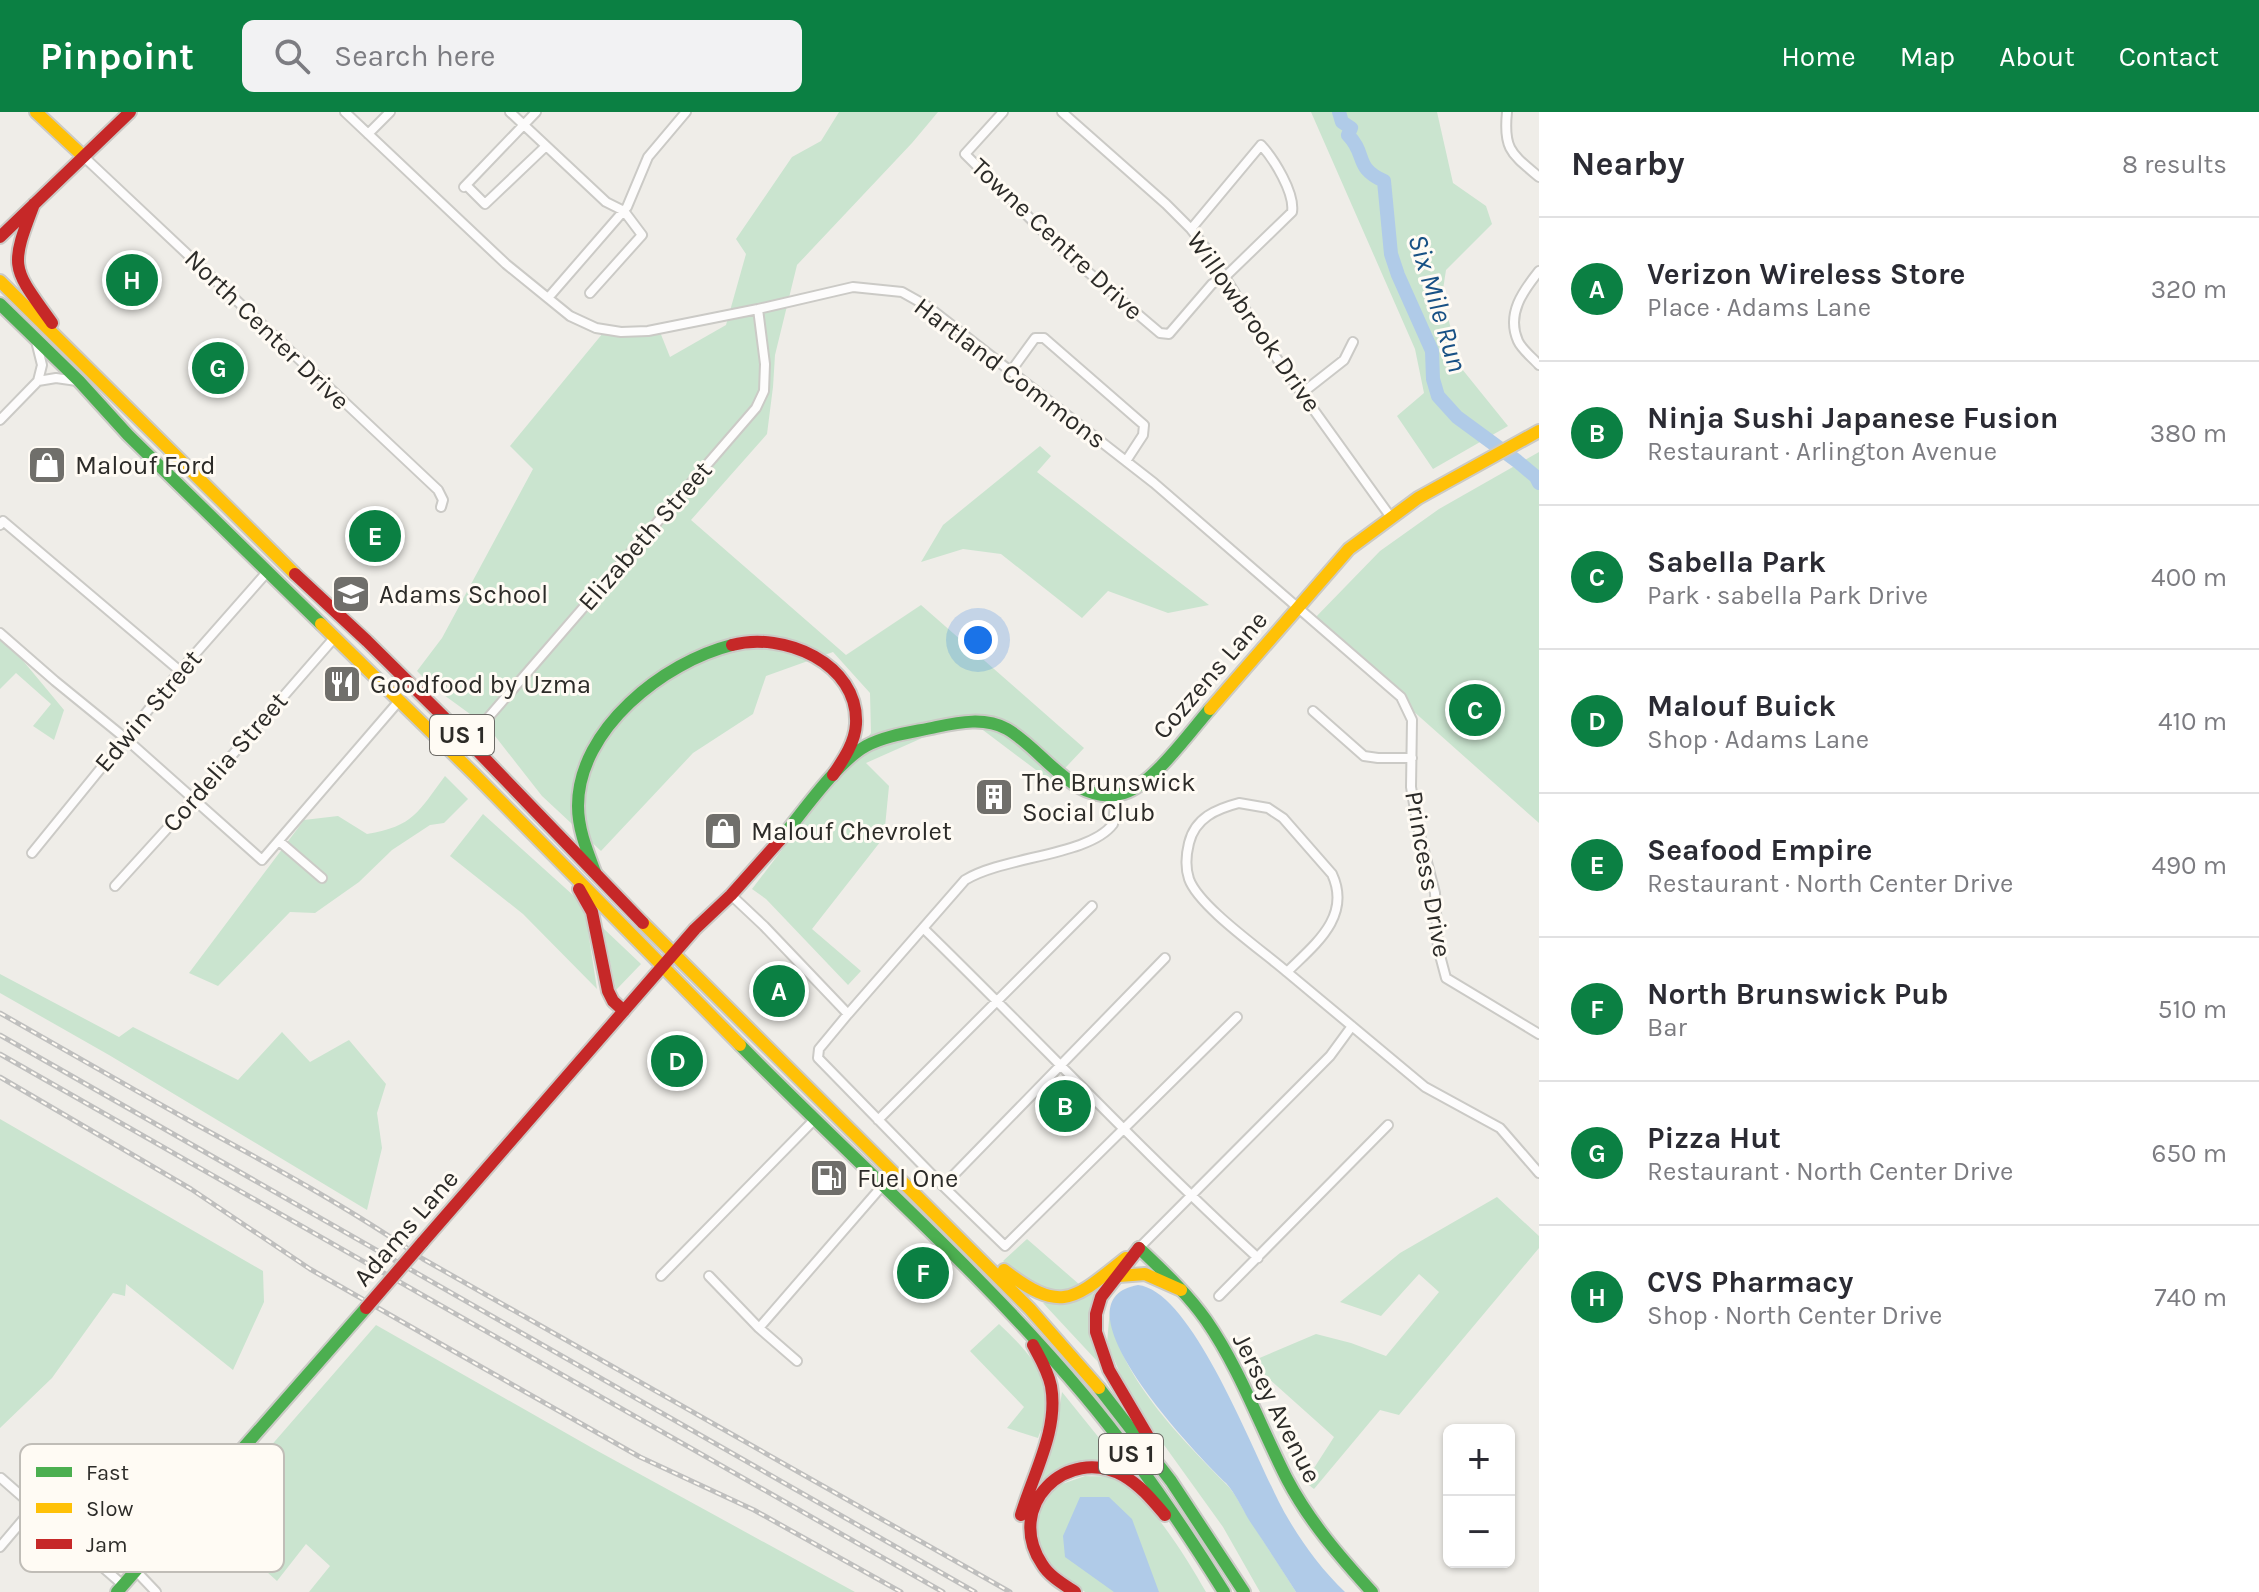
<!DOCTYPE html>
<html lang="en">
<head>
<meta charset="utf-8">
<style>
	:root { --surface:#fff; --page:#f2f2f3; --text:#2b2b33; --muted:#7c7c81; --line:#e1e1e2; --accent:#0b8043 }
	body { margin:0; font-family:Karla,sans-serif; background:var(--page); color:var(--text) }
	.controls { position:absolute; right:24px; bottom:24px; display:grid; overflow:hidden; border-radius:12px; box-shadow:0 2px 6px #0004 }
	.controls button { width:72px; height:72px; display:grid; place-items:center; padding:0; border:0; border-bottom:2px solid var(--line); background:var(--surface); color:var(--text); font:40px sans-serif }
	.you { position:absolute; left:978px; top:528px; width:28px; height:28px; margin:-20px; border:6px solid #fff; border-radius:50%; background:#1a73e8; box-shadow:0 0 0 12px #1a73e833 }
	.badge { display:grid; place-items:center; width:52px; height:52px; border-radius:50%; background:var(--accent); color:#fff; font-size:26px; font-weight:700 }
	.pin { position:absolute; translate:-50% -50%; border:4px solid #fff; box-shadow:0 2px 8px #0006 }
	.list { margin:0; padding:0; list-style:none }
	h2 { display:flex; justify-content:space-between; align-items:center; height:104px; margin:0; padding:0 32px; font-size:34px }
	h2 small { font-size:26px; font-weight:400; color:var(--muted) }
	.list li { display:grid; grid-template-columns:52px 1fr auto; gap:24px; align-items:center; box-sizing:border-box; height:144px; padding:0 32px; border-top:2px solid var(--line) }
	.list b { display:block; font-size:30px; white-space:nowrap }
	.list p { margin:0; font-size:26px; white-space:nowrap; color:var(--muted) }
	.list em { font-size:26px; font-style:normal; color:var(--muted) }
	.icon { flex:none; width:44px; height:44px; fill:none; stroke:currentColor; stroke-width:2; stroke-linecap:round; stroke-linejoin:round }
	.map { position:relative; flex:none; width:1539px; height:1480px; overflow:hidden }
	header { display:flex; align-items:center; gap:48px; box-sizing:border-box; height:112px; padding:0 40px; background:var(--accent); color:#fff }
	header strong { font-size:38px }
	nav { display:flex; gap:44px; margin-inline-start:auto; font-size:28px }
	.search { width:560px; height:72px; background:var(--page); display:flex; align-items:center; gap:20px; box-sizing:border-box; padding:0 28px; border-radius:12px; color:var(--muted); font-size:30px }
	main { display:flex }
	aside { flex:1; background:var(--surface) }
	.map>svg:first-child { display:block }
	.green { fill:#cae4cf }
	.water { fill:#b0cbe8 }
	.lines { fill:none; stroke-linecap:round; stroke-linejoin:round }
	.river { stroke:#b0cbe8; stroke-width:14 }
	.street-casing { stroke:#cbcac6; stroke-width:12 }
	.fast-casing { stroke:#cbcac6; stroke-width:16 }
	.slow-casing { stroke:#cbcac6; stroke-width:16 }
	.jam-casing { stroke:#cbcac6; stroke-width:16 }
	.street { stroke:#fdfcfc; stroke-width:8 }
	.fast { stroke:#4caf50; stroke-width:12 }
	.slow { stroke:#ffc107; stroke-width:12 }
	.jam { stroke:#c62828; stroke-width:12 }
	.rail-casing { stroke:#bfbfbe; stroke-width:5 }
	.rail { stroke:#fffbf4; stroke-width:2; stroke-dasharray:6; stroke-linecap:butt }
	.jam-bridge-casing { stroke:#cbcac6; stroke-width:16; stroke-linecap:butt }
	.jam-bridge { stroke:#c62828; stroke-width:12 }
	.labels { text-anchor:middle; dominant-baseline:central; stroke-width:6; stroke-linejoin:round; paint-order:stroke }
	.shield { fill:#fffbf4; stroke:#6b6965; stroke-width:2 }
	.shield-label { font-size:24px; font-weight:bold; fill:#2c2b28 }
	.street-label { font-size:26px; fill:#2c2b28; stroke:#fffbf4 }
	.poi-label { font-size:26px; fill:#2c2b28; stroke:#fffbf4; text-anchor:start }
	.water-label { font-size:28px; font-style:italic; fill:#185185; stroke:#fffbf4 }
	.key { fill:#fffbf4; stroke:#c0bdb7; stroke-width:2 }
	.key-label { font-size:22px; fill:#2c2b28 }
</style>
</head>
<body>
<header>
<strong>Pinpoint</strong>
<div class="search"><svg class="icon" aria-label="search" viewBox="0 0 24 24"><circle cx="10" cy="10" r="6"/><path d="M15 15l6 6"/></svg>Search here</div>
<nav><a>Home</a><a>Map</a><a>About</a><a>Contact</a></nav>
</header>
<main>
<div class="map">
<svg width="1539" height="1480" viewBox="0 0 1539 1480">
	<rect width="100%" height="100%" fill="#efede8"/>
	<path class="green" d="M 839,0 L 938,0 L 912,31 L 797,153 L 775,243 L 773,275 L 767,322 L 691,408 L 846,543 L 921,493 L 1084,636 L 1052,670 L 967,606 L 866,651 L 889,674 L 884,725 L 812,817 L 861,859 L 848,873 L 766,787 L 752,777 L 871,621 L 870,581 L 833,540 L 766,564 L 753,602 L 693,641 L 601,739 L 542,684 L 495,624 L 470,602 L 433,575 L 417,559 L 442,526 L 533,357 L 510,334 L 603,221 L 660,220 L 670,245 L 726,213 L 746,142 L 736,127 L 792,45 L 821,29 Z
		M 1311,0 L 1437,0 L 1453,71 L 1486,94 L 1492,112 L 1446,158 L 1442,184 L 1462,257 L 1508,314 L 1433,357 L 1397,304 L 1424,281 L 1415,237 Z
		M 1040,334 L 1051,344 L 1037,360 L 1209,493 L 1168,501 L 1108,479 L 1082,506 L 1001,442 L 963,437 L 921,450 L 943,413 Z
		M 1539,340 L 1539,711 L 1312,509 L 1380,439 L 1439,397 Z
		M 0,521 L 64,598 L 54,628 L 33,614 L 51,592 L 16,561 L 0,577 Z
		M 445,664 L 468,687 L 444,711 L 430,713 L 392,738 L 359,770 L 315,801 L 290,800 L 218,874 L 189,861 L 304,708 L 338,704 L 367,722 C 414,714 418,700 445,664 Z
		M 483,702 L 584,793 L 597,877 L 523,802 L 450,744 Z
		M 603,816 L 641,852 L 616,878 Z
		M 0,862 L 119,925 L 133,915 L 238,968 L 282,920 L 310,950 L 349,928 L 386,972 L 377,1001 L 382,1036 L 367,1098 L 109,943 L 0,881 Z
		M 0,1007 L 263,1159 L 264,1190 L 233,1258 L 126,1172 L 125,1184 L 113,1181 L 52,1266 L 0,1316 Z
		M 1497,1085 L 1539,1124 L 1539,1136 L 1399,1303 L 1380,1298 L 1314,1377 L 1305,1370 L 1334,1325 L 1250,1250 L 1316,1222 L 1351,1231 L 1386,1244 L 1439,1180 L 1419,1162 L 1381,1204 L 1340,1190 L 1400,1141 Z
		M 1027,1127 L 1080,1173 L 1058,1181 L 1030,1174 L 1003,1149 Z
		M 1095,1181 L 1091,1217 L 1097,1249 L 1043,1191 L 1055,1191 Z
		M 1110,1197 C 1115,1261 1183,1328 1226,1372 C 1236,1381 1242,1397 1250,1408 C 1265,1432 1281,1456 1296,1480 L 1260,1480 L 1223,1415 L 1131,1287 L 1107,1231 Z
		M 999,1212 C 1024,1236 1049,1259 1047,1296 C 1047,1306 1041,1317 1038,1326 L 1007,1316 L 1024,1295 L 970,1239 Z
		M 376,1213 L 594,1337 L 855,1480 L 309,1480 L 330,1454 L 306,1432 L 277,1469 L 209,1408 L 209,1405 Z
		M 1062,1280 L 1125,1358 C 1118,1355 1109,1350 1101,1349 C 1077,1344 1056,1358 1037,1372 L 1059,1299 Z
		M 1085,1364 C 1094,1365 1107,1363 1116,1367 C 1149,1384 1187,1447 1206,1480 L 1085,1480 L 1050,1452 L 1040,1439 L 1037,1417 L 1041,1390 L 1059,1373 Z"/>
	<path class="water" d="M 1138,1173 C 1195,1179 1258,1355 1286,1403 C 1302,1431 1322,1458 1345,1480 L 1296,1480 C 1281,1456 1265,1432 1249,1408 C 1242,1396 1235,1381 1226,1371 C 1202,1348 1047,1189 1138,1173 Z
		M 1080,1385 L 1109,1385 L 1132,1407 L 1159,1480 L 1114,1480 L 1065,1445 L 1063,1424 Z"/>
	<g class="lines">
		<path class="river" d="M 1339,0 L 1342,10 L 1351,16 L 1348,23 C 1367,42 1354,56 1384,69 L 1391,142 L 1398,163 L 1432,239 L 1433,267 L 1438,284 L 1457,305 L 1517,349 L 1536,365 L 1539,371"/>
		<g class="street-casing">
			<path id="street" d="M 345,0 L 506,152 L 570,204 L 596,216 L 621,220 L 648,219 L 758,197 L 853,175 L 902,180 L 927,194 L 1154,371 L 1401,585 L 1412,608 L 1411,675 L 1418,715 L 1435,781 L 1438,836 L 1446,866 L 1539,922
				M 510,0 L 606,90 L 624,99 L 642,123 L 590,181
				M 1003,0 L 965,42 L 1061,137 L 1160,221 L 1169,222 L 1212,172 L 1225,165 L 1292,100 C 1295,81 1274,47 1261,33 L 1191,117
				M 1062,0 L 1166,92 L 1191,117 L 1211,143 L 1270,237 L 1390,404
				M 1507,0 C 1503,38 1512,42 1539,65
				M 368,22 L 390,0
				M 83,44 L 438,378 L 443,388 L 441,395
				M 466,73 L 485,92 L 546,34
				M 464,75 L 536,0
				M 1539,159 C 1523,179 1506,202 1518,229 C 1522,238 1533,246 1539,253
				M 548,186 L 627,95 L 648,45 L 686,0
				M 1011,259 L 1035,226 L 1044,226 L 1144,313 L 1143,323 L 1126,349
				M 38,269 L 56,266 L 77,269
				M 1302,281 L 1344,248 L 1353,230
				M 0,308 L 38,269 L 42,253 L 36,229
				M 0,413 L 3,409 L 180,559
				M 0,521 L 55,569 L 125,626 L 262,748 L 399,589
				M 1313,599 L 1364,644 L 1378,646 L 1412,646
				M 468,629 L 756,296 L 764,279 L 765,252 L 758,197
				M 1116,684 L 1113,712 C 1089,744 1004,744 965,768 L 848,902 L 819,937 L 818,946 L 943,1074 L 1005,1134 L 1237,905
				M 1239,691 L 1268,696 L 1283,706 L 1332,762 C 1352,805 1314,833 1287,860 C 1263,839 1199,795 1189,767 C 1185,755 1186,743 1189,731 C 1195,706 1216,697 1239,691 Z
				M 279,729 L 322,766
				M 32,741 L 180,559 L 268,459
				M 115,774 L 194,687 L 335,525
				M 731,783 L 764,814 L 848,902
				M 923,816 C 1035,925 1142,1040 1258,1146
				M 1287,860 L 1425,975 L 1500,1016 L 1539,1061
				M 878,1008 L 1092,794
				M 943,1074 L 1165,846
				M 1139,1136 L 1330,944 L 1352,914
				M 661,1164 L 814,1008
				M 709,1164 L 759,1216 L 797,1249
				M 1219,1184 L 1388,1013
				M 759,1216 L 883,1073
				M 1,1366 L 123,1473
				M 0,1435 L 33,1396
				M 136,1459 L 156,1480"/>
		</g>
		<g class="fast-casing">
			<path id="fast" d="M 0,192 L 79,269 L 128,323 L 321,512
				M 780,728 C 801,702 838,649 866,634 C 886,623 914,620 936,615 C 960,610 985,605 1007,617 C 1044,638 1075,696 1124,681 C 1152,673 1190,620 1210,597
				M 595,760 C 587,739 578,717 578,694 C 578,617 664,550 732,533
				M 740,933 C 854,1049 979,1158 1084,1283 C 1136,1345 1181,1411 1224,1480
				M 1139,1136 C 1163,1159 1187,1181 1206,1208 C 1240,1257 1260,1314 1287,1367 C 1309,1409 1340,1445 1372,1480
				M 1099,1276 L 1171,1369 L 1244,1480
				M 117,1480 L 366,1196"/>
		</g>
		<g class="slow-casing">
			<path id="slow" d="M 36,0 L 83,44
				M 0,169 L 295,462
				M 321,512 L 474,662 L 740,933
				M 1210,597 L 1349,437 L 1418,386 L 1539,319
				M 643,811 L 1030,1197 L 1099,1276
				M 1004,1158 C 1063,1204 1075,1186 1126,1146
				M 1119,1164 L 1145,1162 L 1181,1178"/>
		</g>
		<g class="jam-casing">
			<path id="jam" d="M 34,92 C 9,157 12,155 52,211
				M 0,125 L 130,0
				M 295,462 L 367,529 L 468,629 L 643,811
				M 732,533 C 783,519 859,551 856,612 C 855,631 843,648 833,663
				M 579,777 L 592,800 L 608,879 L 613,889 L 624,899
				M 422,1131 L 695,817 L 731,783 L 780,728
				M 1139,1136 L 1101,1185 L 1096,1202 L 1096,1220 L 1109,1258 L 1149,1326
				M 1021,1403 C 1033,1362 1059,1318 1051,1274 C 1048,1259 1040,1246 1033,1233
				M 1075,1480 C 1063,1472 1049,1464 1042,1452 C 1004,1395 1066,1332 1124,1364 C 1141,1374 1153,1389 1165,1403"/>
		</g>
		<use href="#street" class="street"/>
		<use href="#fast" class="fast"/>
		<use href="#slow" class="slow"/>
		<use href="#jam" class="jam"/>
		<g class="rail-casing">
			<path id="rail" d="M 0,901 C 65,938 131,976 197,1013 C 274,1055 351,1097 423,1147 L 1010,1480
				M 0,923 L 975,1480
				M 0,942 L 943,1480
				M 0,965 L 191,1077 L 310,1157 L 448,1236 L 640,1345 L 754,1398 L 901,1480"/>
		</g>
		<use href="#rail" class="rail"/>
		<g class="jam-bridge-casing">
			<path id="jam-bridge" d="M 366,1196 L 422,1131"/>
		</g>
		<use href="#jam-bridge" class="jam-bridge"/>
	</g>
	<defs>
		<g id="shop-square" transform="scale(2)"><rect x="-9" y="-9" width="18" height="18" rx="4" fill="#706f6b" stroke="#fffbf4"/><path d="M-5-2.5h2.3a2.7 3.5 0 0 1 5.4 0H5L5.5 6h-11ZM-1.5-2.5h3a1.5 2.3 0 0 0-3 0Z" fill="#fff"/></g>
		<g id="school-square" transform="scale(2)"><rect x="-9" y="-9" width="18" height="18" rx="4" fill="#706f6b" stroke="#fffbf4"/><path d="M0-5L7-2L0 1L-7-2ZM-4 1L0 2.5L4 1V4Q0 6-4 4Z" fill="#fff"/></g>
		<g id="restaurant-square" transform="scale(2)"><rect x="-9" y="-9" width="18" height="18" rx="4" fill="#706f6b" stroke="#fffbf4"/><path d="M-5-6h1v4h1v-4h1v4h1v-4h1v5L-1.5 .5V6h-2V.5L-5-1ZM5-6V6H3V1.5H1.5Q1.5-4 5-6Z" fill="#fff"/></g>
		<g id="building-square" transform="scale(2)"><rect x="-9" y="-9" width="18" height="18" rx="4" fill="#706f6b" stroke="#fffbf4"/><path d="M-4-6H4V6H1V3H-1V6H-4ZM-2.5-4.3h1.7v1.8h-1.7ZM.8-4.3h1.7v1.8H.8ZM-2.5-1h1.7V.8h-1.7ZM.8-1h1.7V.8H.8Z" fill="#fff"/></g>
		<g id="fuel-square" transform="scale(2)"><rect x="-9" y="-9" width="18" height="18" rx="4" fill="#706f6b" stroke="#fffbf4"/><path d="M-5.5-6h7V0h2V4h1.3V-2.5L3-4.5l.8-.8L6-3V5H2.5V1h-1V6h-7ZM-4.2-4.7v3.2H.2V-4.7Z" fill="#fff"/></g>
	</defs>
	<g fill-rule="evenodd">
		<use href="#shop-square" x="47" y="353"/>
		<use href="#school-square" x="351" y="482"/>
		<use href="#restaurant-square" x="342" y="572"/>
		<use href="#building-square" x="994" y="685"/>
		<use href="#shop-square" x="723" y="719"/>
		<use href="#fuel-square" x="829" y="1066"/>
	</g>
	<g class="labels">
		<g class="shield">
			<rect x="430" y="603" width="64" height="40" rx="6"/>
			<rect x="1099" y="1322" width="64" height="40" rx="6"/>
		</g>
		<g class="shield-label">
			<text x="462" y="623">US 1</text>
			<text x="1131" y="1342">US 1</text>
		</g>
		<g class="street-label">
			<text transform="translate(1057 127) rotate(43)">Towne Centre Drive</text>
			<text transform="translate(1254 210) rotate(55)">Willowbrook Drive</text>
			<text transform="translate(267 218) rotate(44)">North Center Drive</text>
			<text transform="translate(1010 261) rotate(37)">Hartland Commons</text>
			<text transform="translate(645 424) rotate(-49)">Elizabeth Street</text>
			<text transform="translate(1210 563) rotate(-49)">Cozzens Lane</text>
			<text transform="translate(148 599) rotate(-50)">Edwin Street</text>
			<text transform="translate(225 650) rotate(-49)">Cordelia Street</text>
			<text transform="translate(1428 762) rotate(80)">Princess Drive</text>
			<text transform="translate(406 1116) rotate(-49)">Adams Lane</text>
			<text transform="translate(1277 1296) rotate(63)">Jersey Avenue</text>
		</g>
		<g class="poi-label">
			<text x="75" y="353">Malouf Ford</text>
			<text x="379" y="482">Adams School</text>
			<text x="370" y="572">Goodfood by Uzma</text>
			<text x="1022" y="670">The Brunswick<tspan x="1022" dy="30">Social Club</tspan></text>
			<text x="751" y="719">Malouf Chevrolet</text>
			<text x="857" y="1066">Fuel One</text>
		</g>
		<g class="water-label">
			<text transform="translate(1438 191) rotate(73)">Six Mile Run</text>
		</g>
	</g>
	<rect x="20" y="1332" width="264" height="128" rx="12" class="key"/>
	<rect x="36" y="1355" width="36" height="10" fill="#4caf50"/>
	<rect x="36" y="1391" width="36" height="10" fill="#ffc107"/>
	<rect x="36" y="1427" width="36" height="10" fill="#c62828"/>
	<g class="key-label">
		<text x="86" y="1368">Fast</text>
		<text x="86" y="1404">Slow</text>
		<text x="86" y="1440">Jam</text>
	</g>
</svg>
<div class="controls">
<button>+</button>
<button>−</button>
</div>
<div class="you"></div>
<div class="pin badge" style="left:779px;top:879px">A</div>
<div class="pin badge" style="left:1065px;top:994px">B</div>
<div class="pin badge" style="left:1475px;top:598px">C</div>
<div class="pin badge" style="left:677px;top:949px">D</div>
<div class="pin badge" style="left:375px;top:424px">E</div>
<div class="pin badge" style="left:923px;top:1161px">F</div>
<div class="pin badge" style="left:218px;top:256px">G</div>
<div class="pin badge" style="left:132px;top:168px">H</div>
</div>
<aside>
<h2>Nearby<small>8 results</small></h2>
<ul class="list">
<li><span class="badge">A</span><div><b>Verizon Wireless Store</b><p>Place · Adams Lane</p></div><em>320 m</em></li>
<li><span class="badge">B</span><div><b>Ninja Sushi Japanese Fusion</b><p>Restaurant · Arlington Avenue</p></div><em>380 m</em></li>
<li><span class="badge">C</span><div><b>Sabella Park</b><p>Park · sabella Park Drive</p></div><em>400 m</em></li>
<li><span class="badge">D</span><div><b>Malouf Buick</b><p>Shop · Adams Lane</p></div><em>410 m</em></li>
<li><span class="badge">E</span><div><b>Seafood Empire</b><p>Restaurant · North Center Drive</p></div><em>490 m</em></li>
<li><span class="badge">F</span><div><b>North Brunswick Pub</b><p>Bar</p></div><em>510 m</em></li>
<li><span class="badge">G</span><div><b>Pizza Hut</b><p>Restaurant · North Center Drive</p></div><em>650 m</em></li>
<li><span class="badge">H</span><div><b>CVS Pharmacy</b><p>Shop · North Center Drive</p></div><em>740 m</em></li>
</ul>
</aside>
</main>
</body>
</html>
